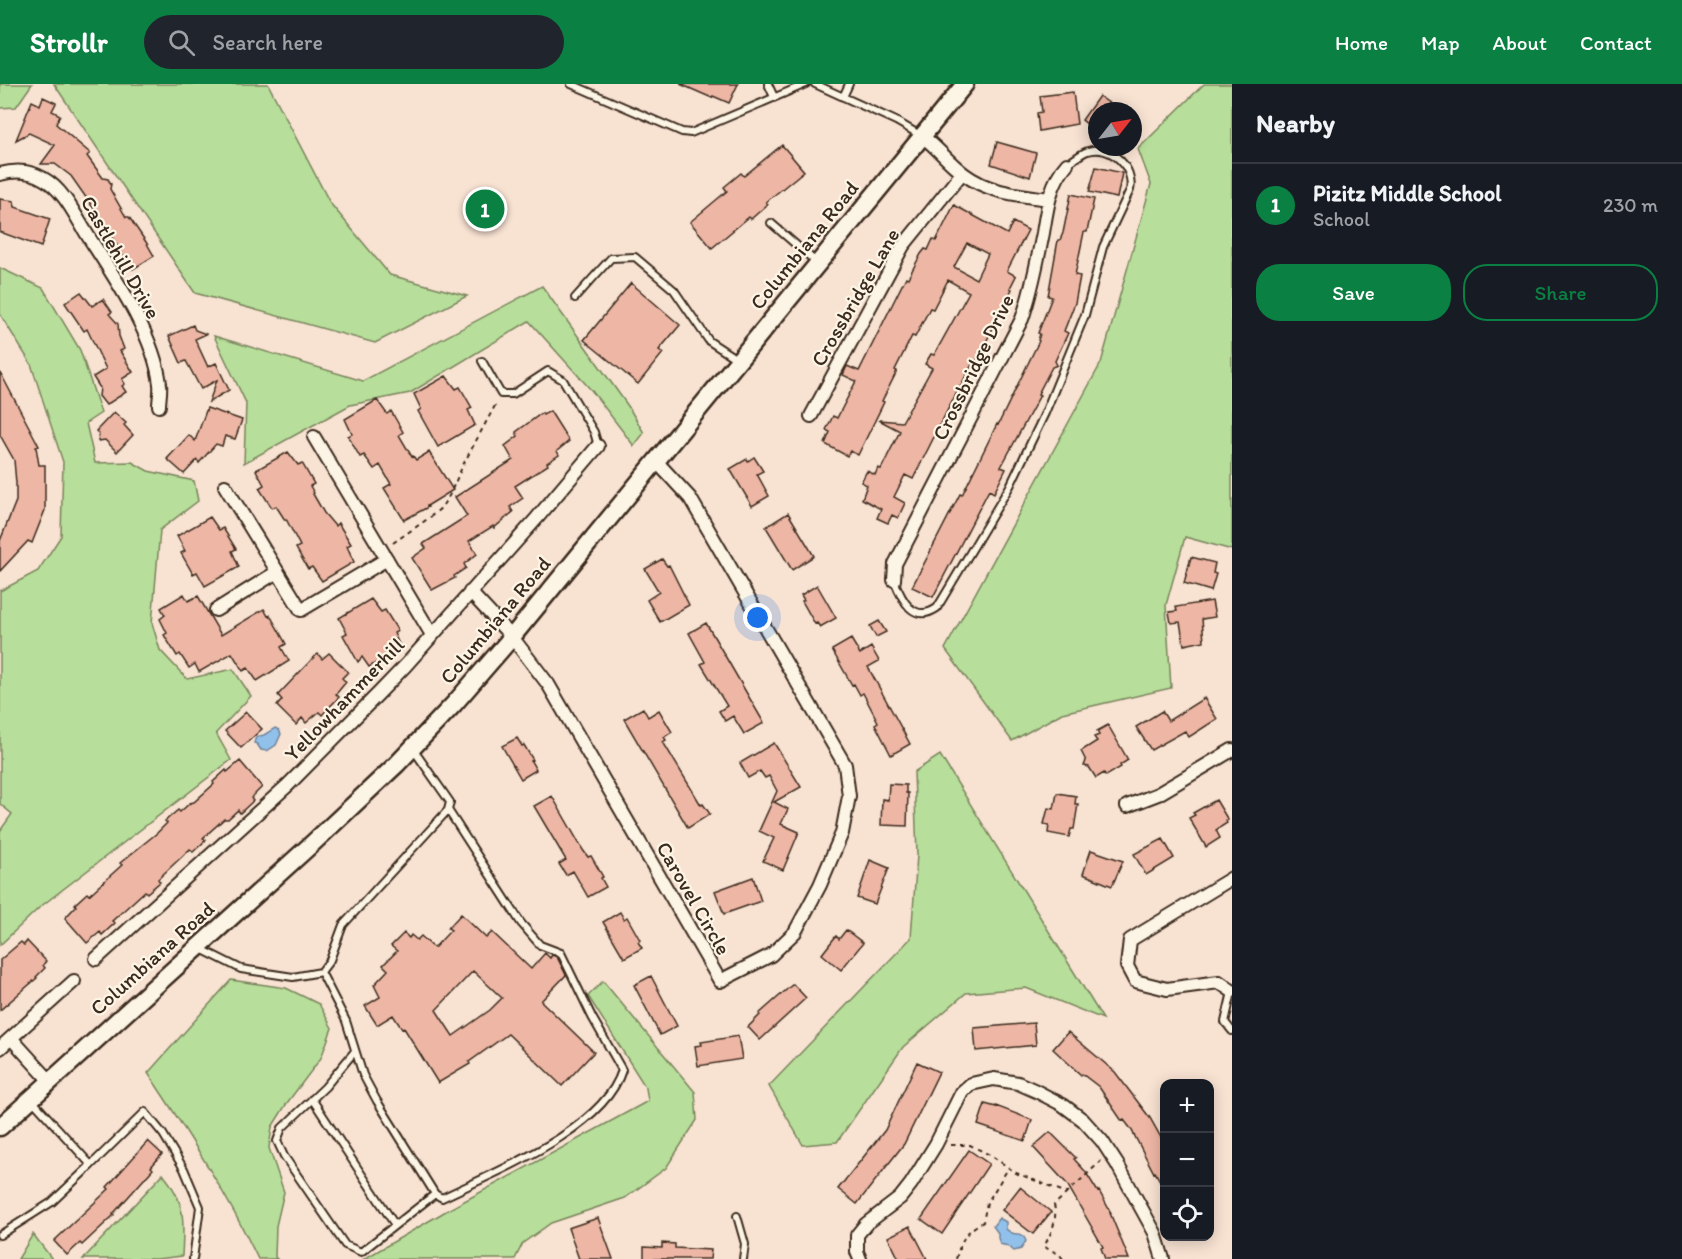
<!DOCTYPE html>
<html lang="en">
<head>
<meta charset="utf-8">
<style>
	:root { --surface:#171b24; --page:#20242c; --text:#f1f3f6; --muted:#9ea1a6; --line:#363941; --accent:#0b8043 }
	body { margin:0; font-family:Itim,sans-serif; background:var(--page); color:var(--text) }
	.controls { position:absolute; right:18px; bottom:18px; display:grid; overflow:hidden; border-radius:12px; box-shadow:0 3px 15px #0003 }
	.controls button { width:54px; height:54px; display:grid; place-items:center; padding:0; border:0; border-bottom:2px solid var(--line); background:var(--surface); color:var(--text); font:30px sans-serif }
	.compass { position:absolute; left:1088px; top:18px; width:54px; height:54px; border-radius:50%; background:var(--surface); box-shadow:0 3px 15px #0003; rotate:59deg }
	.you { position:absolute; left:758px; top:534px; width:21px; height:21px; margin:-15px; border:4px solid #fff; border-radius:50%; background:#1a73e8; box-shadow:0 0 0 9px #1a73e833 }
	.badge { display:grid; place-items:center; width:39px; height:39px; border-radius:50%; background:var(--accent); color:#fff; font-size:20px; font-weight:700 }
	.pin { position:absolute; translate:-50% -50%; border:3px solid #fff; box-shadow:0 2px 6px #0006 }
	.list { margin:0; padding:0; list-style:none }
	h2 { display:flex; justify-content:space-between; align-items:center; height:78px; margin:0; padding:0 24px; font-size:26px }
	h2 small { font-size:20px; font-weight:400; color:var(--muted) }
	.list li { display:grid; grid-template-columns:39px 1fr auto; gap:18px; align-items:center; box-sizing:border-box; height:84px; padding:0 24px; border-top:2px solid var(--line) }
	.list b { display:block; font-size:22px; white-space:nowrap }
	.list p { margin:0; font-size:20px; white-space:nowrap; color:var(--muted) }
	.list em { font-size:20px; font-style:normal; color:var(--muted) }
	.actions { display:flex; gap:12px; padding:18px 24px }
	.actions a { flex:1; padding:14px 0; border:2px solid var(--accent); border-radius:24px; text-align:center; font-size:21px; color:var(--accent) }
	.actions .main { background:var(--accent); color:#fff }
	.icon { flex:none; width:33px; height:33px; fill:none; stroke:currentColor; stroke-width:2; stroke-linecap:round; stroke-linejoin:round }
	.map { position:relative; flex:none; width:1232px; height:1175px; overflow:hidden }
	header { display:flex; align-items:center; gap:36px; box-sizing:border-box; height:84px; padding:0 30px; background:var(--accent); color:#fff }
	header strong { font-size:28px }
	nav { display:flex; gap:33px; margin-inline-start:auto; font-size:21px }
	.search { width:420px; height:54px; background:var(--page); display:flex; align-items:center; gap:15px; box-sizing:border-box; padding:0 21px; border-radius:33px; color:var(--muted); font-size:22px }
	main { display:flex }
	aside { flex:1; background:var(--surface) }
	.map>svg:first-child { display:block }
	.green { fill:#b7de9a; stroke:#79845c; stroke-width:1.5 }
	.water { fill:#91c0eb; stroke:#6f8499; stroke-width:1.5 }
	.building { fill:#eeb6a4; stroke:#3b2a1e; stroke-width:1.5; fill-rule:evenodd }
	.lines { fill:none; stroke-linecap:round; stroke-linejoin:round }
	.service-casing { stroke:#3b2a1e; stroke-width:10 }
	.minor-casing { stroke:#3b2a1e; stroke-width:16 }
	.secondary-casing { stroke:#3b2a1e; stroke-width:21 }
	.path { stroke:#3b2a1e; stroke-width:2; stroke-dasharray:4.5 4.5; stroke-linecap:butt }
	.service { stroke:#fcf5e5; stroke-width:6 }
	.minor { stroke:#fcf5e5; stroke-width:12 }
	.secondary { stroke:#fcf5e5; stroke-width:16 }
	.labels { text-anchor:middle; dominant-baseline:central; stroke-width:4.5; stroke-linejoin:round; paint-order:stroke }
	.street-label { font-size:21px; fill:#3b2a1e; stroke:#fcf5e5 }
</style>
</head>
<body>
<header>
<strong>Strollr</strong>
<div class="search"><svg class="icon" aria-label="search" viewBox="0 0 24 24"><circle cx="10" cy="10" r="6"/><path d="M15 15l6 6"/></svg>Search here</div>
<nav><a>Home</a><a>Map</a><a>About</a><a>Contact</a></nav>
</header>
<main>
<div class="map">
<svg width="1232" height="1175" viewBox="0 0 1232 1175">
	<rect width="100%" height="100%" fill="#f8e2d2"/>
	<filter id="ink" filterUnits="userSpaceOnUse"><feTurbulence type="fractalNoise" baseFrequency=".0167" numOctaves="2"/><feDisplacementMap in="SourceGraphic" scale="12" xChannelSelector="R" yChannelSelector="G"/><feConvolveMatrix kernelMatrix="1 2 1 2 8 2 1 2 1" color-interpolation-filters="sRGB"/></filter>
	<g filter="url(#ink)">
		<path class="green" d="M 0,0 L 32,0 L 16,23 L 0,24 Z
			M 54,0 L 268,0 L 330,119 L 390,191 L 467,212 L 375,259 L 195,209 Z
			M 1204,0 L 1232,0 L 1232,466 L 1185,453 L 1166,521 L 1171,604 L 1062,629 L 1012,657 L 945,565 L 1101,279 L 1151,100 L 1138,65 Z
			M 0,184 L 43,204 L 80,266 L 101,329 L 86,339 L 95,379 L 132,378 L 148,387 L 194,397 L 198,417 L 160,446 L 152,539 L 160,566 L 187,595 L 233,585 L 251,612 L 216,649 L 231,676 L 40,823 L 0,861 L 0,747 L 12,730 L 0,720 L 0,507 L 38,487 L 61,452 L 63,378 L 31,280 L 0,230 Z
			M 542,202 L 628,322 L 644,349 L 634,362 L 592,307 L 529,237 L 410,309 L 350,321 L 244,379 L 246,319 L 214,252 L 363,297 Z
			M 940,671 L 1103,935 L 1026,904 L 966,909 L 903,963 L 837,1058 L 803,1061 L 769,1002 L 911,854 L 917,771 L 914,688 Z
			M 231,896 L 286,904 L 319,920 L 332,944 L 321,974 L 287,1019 L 272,1043 L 269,1064 L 284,1108 L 276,1142 L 275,1173 L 277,1175 L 258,1175 C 227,1110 188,1049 148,989 Z
			M 603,897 L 695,1008 L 697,1036 L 666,1084 L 625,1114 L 551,1139 L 523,1159 L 515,1175 L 364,1175 L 446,1127 L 648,1017 L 646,1004 L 588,912 Z
			M 163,1090 C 186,1118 184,1137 182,1172 L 157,1175 L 83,1175 Z
			M 33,1150 L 52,1175 L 18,1175 Z"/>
		<path class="water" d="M 275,644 L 279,646 L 281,650 L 276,661 L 267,667 L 261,666 L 257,660 L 254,659 L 256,653 L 264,651 Z
			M 999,1134 L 1006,1138 L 1006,1145 C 1008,1146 1009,1148 1012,1149 C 1019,1152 1021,1146 1026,1157 L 1021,1165 L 1014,1167 L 1008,1162 L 1000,1160 L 998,1154 L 998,1149 L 993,1142 Z"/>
		<path class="building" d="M 680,0 L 738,0 L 729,19 L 713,12 L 712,14 Z
			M 1073,8 L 1077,40 L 1039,47 L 1037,29 L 1042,28 L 1040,12 Z
			M 1099,12 L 1120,27 L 1097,27 L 1097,48 L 1082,36 Z
			M 43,13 L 56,19 L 52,27 L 60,31 L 56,40 L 90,69 L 87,72 L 103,94 L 108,95 L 111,100 L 110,105 L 126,133 L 129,133 L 146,158 L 154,172 L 133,185 L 124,184 L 126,177 L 113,155 L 107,149 L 100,135 L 101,135 L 71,92 L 55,80 L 41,80 L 55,61 L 29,49 L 16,56 L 32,17 L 40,21 Z
			M 997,58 L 1036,69 L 1030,93 L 991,80 Z
			M 782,61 L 804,87 L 766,118 L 768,120 L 751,135 L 749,133 L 712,164 L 690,138 L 727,107 L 724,103 L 741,89 L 744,92 Z
			M 1096,83 L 1122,89 L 1117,114 L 1089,108 Z
			M 1071,110 L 1094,115 L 1087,148 L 1084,148 L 1075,191 L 1080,192 L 1075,219 L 1064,247 L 1068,249 L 1055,277 L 1057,281 L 1052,283 L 1038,310 L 1040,311 L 1001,383 L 1006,385 L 994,409 L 989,406 L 933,513 L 912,503 L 960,410 L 962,411 L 997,340 L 998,341 L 1039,257 L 1038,256 L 1040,250 L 1038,249 L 1052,213 L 1048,212 L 1058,156 L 1060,156 L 1063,149 Z
			M 0,115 L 14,117 L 15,123 L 50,135 L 41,163 L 0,148 Z
			M 954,121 L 1007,150 L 1013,138 L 1028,146 L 1007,187 L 1016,192 L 1010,204 L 1012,205 L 998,234 L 976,278 L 974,277 L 948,325 L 913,395 L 905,391 L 894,413 L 905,419 L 898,434 L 892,431 L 888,439 L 877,434 L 881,425 L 862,415 L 867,401 L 861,398 L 867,387 L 875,391 L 878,384 L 881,385 L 900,347 L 879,336 L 902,338 L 932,284 L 925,280 L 931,270 L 934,271 L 969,208 L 948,196 L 933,225 L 930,224 L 915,253 L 912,252 L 895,286 L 897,287 L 882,317 L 884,318 L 858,371 L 850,367 L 847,372 L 825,360 L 830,348 L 826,346 L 833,332 L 837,334 L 856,297 L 843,291 L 847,282 L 859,287 L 906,193 L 908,194 L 921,170 L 925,165 L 928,166 L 933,155 L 936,157 ZM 967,159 L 988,170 L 976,195 L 954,183 Z
			M 631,199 L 680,241 L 659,266 L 663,269 L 638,300 L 584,256 Z
			M 81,208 L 92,222 L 103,215 L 112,228 L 109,230 L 118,240 L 119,252 L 124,265 L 120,267 L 133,288 L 122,295 L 125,300 L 122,302 L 126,308 L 106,321 L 99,312 L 100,304 L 93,293 L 106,285 L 87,245 L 84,247 L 65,219 Z
			M 193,241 L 195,246 L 206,250 L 195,255 L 208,283 L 216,279 L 229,306 L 209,318 L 217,296 L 201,305 L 186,277 L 181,279 L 169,252 Z
			M 0,288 L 39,362 L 36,363 L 39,381 L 45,381 L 45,426 L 32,459 L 28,457 L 0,487 L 0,457 L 16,417 L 16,399 L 14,376 L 0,351 Z
			M 446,292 L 456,305 L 460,303 L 472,324 L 468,326 L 475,341 L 438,363 L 418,327 L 421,325 L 414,310 Z
			M 377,316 L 387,330 L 391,327 L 403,348 L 399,351 L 412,373 L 413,372 L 416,376 L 429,368 L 453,406 L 427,422 L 428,423 L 404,436 L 384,404 L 391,400 L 380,381 L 374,385 L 364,371 L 360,373 L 348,352 L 352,350 L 345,335 Z
			M 207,324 L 242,336 L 235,355 L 225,352 L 222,362 L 216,360 L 199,379 L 197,376 L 184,390 L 167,375 L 189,351 L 195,357 Z
			M 550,327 L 569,357 L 557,367 L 559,371 L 547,379 L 548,381 L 515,402 L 523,414 L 510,423 L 513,428 L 494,444 L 493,442 L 469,457 L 477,470 L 464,480 L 466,484 L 454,492 L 455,494 L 432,506 L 412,474 L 426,464 L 423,460 L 467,432 L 455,413 L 513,376 L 505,362 L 518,352 L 516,348 L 542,329 L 543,331 Z
			M 114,328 L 126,339 L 124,341 L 133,351 L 117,368 L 105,356 L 98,357 L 99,350 L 96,347 Z
			M 288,368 L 298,381 L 302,379 L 314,400 L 310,402 L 314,409 L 313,410 L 324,429 L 335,442 L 338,439 L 351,460 L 347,462 L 354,478 L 322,497 L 312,483 L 308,485 L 296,464 L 300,462 L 286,435 L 285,436 L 276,422 L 272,424 L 259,404 L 264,401 L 256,386 Z
			M 754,373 L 763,387 L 757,390 L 769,412 L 752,422 L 730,385 L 747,375 L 748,377 Z
			M 788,429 L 814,472 L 792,486 L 766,443 Z
			M 210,433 L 219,446 L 223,444 L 236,465 L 232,467 L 239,483 L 205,502 L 197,488 L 193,490 L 181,469 L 185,467 L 177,452 Z
			M 1191,473 L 1215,479 L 1213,489 L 1216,490 L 1211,507 L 1184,499 Z
			M 662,475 L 667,482 L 669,481 L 689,521 L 660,538 L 647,516 L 659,508 L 645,485 Z
			M 817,501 L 836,534 L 820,543 L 817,539 L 815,540 L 802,517 L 804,516 L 801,511 Z
			M 184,510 L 188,517 L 198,512 L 221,551 L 264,525 L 268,532 L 270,531 L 286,560 L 281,563 L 289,577 L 257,597 L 248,584 L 243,587 L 232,569 L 199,588 L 195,580 L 189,584 L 180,570 L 177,572 L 164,551 L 167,549 L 160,535 L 165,531 L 161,524 Z
			M 371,515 L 381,528 L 385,526 L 398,547 L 394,549 L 401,565 L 369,583 L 362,573 L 358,578 L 343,551 L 347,549 L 339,534 Z
			M 1212,517 L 1215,533 L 1202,535 L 1204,557 L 1184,561 L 1180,538 L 1171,539 L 1169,528 L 1177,527 L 1176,523 Z
			M 879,537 L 886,548 L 876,553 L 870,542 Z
			M 706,539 L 764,639 L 744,650 L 733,632 L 725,637 L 719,627 L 727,622 L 701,580 L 705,578 L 689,549 Z
			M 851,555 L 860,570 L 871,563 L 879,577 L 868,583 L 910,660 L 891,671 L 875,640 L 878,638 L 863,609 L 860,611 L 854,600 L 852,601 L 832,566 Z
			M 329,569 L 348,588 L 342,594 L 346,598 L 336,610 L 339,613 L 322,631 L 319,628 L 306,639 L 302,634 L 296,641 L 277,622 L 282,616 L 278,611 L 314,573 L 318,570 L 322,575 Z
			M 1204,614 L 1217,635 L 1189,653 L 1185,647 L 1151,666 L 1136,643 L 1162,627 L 1168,637 Z
			M 643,624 L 648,633 L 659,626 L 672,648 L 664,653 L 666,656 L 663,658 L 701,721 L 703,720 L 710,730 L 688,744 L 624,635 Z
			M 246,628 L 262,645 L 241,664 L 225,647 Z
			M 1108,641 L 1128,676 L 1120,681 L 1121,683 L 1106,692 L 1104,689 L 1096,694 L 1089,683 L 1084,682 L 1086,677 L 1081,667 L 1097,657 L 1094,653 L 1099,651 L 1097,647 Z
			M 517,654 L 522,662 L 524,661 L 533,676 L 531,677 L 536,686 L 521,695 L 502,662 Z
			M 774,659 L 801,703 L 774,718 L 788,725 L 781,740 L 799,748 L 783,786 L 763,777 L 774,754 L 759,747 L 777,707 L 769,692 L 765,694 L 760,687 L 748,694 L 740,679 Z
			M 240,677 L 262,703 L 251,714 L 253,717 L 240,729 L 238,726 L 228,735 L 224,735 L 203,754 L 206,756 L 193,768 L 190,765 L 158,795 L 160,798 L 147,809 L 145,807 L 122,828 L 112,837 L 115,839 L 102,851 L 100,848 L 87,859 L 65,834 L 76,822 L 75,820 L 87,809 L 89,811 L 112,790 L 122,781 L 120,779 L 157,749 L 167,739 L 165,737 L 178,726 L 180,728 L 190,719 L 194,718 L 214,700 L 213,698 L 226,686 L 227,688 Z
			M 889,700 L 906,701 L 906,709 L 908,709 L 907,742 L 881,741 L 882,715 L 888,716 Z
			M 1057,709 L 1076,712 L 1075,720 L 1078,720 L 1074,745 L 1071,745 L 1069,753 L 1048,749 L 1049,741 L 1044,740 L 1048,724 L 1054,725 Z
			M 552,712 L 583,766 L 588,773 L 591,772 L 603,793 L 601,794 L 606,803 L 588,813 L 573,787 L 566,791 L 559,780 L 566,776 L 534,722 Z
			M 1216,716 L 1228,736 L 1226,737 L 1227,739 L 1216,746 L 1220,754 L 1206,763 L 1189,734 L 1195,731 L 1193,729 Z
			M 1163,755 L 1174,774 L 1146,791 L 1134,770 Z
			M 1091,766 L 1123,777 L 1112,802 L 1083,790 Z
			M 870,776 L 889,784 L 875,820 L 857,814 Z
			M 753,793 L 761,817 L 724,830 L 715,807 Z
			M 620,828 L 624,835 L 627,833 L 640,856 L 638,858 L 642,864 L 624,874 L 603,838 Z
			M 461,830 L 486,854 L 492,848 L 531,885 L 545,869 L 550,874 L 552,871 L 557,873 L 566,891 L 541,917 L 594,968 L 562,1002 L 508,950 L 469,978 L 470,980 L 438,999 L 404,944 L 402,945 L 393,931 L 377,941 L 365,922 L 380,913 L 374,901 L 388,886 L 383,881 L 397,867 L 391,862 L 404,849 L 409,854 L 411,851 L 417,856 L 421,852 L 434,864 L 451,846 L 448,844 ZM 473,887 L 502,914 L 490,926 L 453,952 L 436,926 Z
			M 846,846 L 863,859 L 841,886 L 822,870 L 836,852 L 839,855 Z
			M 27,857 L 46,877 L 43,881 L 45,884 L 36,893 L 37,894 L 0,926 L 0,876 L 21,858 L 24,861 Z
			M 651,892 L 677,942 L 660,951 L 634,901 Z
			M 793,900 L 806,914 L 760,956 L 748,943 L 760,931 L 759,930 Z
			M 1034,939 L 1036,961 L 976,967 L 974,944 Z
			M 1068,948 L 1115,988 L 1150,1034 L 1164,1059 L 1164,1104 L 1155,1088 L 1154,1089 L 1131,1045 L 1124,1036 L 1122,1037 L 1099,1003 L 1082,990 L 1081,991 L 1053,965 Z
			M 738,952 L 742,975 L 698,982 L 695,962 L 702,961 L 701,958 Z
			M 917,978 L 939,988 L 904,1060 L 857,1120 L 838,1105 L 885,1046 Z
			M 985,1020 L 996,1023 L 996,1022 L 1032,1036 L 1025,1057 L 978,1041 Z
			M 1050,1048 L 1076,1074 L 1074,1075 L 1085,1087 L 1098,1108 L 1099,1107 L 1111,1129 L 1110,1129 L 1129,1175 L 1105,1175 L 1101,1164 L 1103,1163 L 1067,1100 L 1033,1063 Z
			M 148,1057 L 162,1070 L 151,1083 L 153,1085 L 113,1130 L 114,1131 L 82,1161 L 80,1159 L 67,1171 L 54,1157 L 109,1105 L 107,1103 Z
			M 969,1066 L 989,1080 L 942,1150 L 921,1135 Z
			M 1020,1103 L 1051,1128 L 1033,1150 L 1002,1126 Z
			M 598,1134 L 613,1175 L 579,1175 L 568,1144 Z
			M 910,1142 L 927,1175 L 899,1175 L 888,1153 Z
			M 662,1159 L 675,1160 L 675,1164 L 711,1166 L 710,1175 L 644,1175 L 644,1163 L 662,1164 Z"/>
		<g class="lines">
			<g class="service-casing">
				<path id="service" d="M 571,0 L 682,48 L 691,49 L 806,0
					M 768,0 L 774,13
					M 815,0 L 896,37 L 920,51
					M 843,13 L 849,0
					M 771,139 L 816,178
					M 575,214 L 611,174 L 635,173 L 674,206 L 709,257 L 738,276
					M 482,277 L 501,310 L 513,310 L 548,287 L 563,296 L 594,348 L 598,362
					M 894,496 C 902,516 913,540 937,524 L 1010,402 L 1045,329 L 1085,231 L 1103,163 L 1130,106 C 1135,84 1111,60 1088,67 C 1081,69 1074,76 1067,80
					M 199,864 L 241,885 L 293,893 L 321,888 L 330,876 L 343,841 L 448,726 L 450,718 L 413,665
					M 321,888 L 346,937 L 363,991 L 377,1017 L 435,1110 L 442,1114 C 495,1088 604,1046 622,986 L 592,933 L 561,869 L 540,861 L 521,839 L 448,726
					M 1232,908 L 1225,938 L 1232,947
					M 355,967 L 325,1003 L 282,1044 L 277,1057 L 284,1072 L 345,1161 L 361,1168 L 435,1110
					M 312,1015 L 395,1141
					M 32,1016 L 91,1081 L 145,1028 L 163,1050 L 184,1085 L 200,1123 L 193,1175
					M 737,1132 L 745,1160 L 743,1175
					M 0,1151 L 52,1118 L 91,1081"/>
			</g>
			<g class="minor-casing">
				<path id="minor" d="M 922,52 C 937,63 949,79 964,90 C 989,109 1019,111 1049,115
					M 0,90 C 15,86 30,86 44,95 C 64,106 76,133 88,152 C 115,194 154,250 160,300 C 161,307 159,315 159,322
					M 811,332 L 903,162 L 962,89
					M 314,353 L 432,551
					M 225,402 L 301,526 L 387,475
					M 894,496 L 895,480 L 1022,235 C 1032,207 1037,178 1043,149 C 1047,124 1050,99 1067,80
					M 470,508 L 512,553 L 548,600 L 720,897 L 771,871 L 795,848 L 820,801 L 842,749 L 849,712 L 845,681 L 690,414 L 656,377
					M 216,526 L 277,488
					M 1127,722 L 1158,710 L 1232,666
					M 1232,794 L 1130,856 L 1127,882 L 1135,897 L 1167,905 L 1219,898 L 1232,907
					M 96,875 L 288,701 L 378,610 L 406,581 L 537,434 L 598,362
					M 11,954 L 50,997
					M 0,964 L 74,897
					M 860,1175 L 857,1168 L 857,1151 L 866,1140 L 900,1114 L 911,1100 L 936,1060 L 962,1008 L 971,1000 L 994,995 L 1018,999 L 1036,1007 L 1063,1021 L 1083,1036 L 1102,1057 L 1117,1080 L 1155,1149 L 1163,1175"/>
			</g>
			<g class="secondary-casing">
				<path id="secondary" d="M 0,1043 L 314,758 L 397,680 L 454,620 L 512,553 L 965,0"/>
			</g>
			<path class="path" d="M 393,459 L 429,434 L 441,424 L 449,412 L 464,379 L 497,318
				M 951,1061 L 970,1061 L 992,1072 L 1016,1089 L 1067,1109 L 1101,1077
				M 956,1175 C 961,1157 965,1147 983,1138 L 987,1119 L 1009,1083
				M 1063,1175 L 1059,1170 L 1044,1163 C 1051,1148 1058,1138 1054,1121 L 1067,1109"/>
			<use href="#service" class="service"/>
			<use href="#minor" class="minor"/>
			<use href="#secondary" class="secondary"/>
		</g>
	</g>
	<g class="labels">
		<g class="street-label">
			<text transform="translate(804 161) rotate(-51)">Columbiana Road</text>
			<text transform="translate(121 173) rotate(60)">Castlehill Drive</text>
			<text transform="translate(855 213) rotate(-60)">Crossbridge Lane</text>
			<text transform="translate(973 283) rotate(-64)">Crossbridge Drive</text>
			<text transform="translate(495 536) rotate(-50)">Columbiana Road</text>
			<text transform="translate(344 615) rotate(-46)">Yellowhammerhill</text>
			<text transform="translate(694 814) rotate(60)">Carovel Circle</text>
			<text transform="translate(152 874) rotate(-42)">Columbiana Road</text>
		</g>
	</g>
</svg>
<div class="controls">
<button>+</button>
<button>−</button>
<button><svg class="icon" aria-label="locate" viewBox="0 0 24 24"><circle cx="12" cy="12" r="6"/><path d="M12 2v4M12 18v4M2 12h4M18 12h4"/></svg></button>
</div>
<svg class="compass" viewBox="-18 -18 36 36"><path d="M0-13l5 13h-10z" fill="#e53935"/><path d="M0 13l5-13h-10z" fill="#9ea1a6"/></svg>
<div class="you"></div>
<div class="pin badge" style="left:485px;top:125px">1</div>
</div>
<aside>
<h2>Nearby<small></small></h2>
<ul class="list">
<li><span class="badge">1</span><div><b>Pizitz Middle School</b><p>School</p></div><em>230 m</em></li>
</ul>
<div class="actions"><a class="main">Save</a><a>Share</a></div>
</aside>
</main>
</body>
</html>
